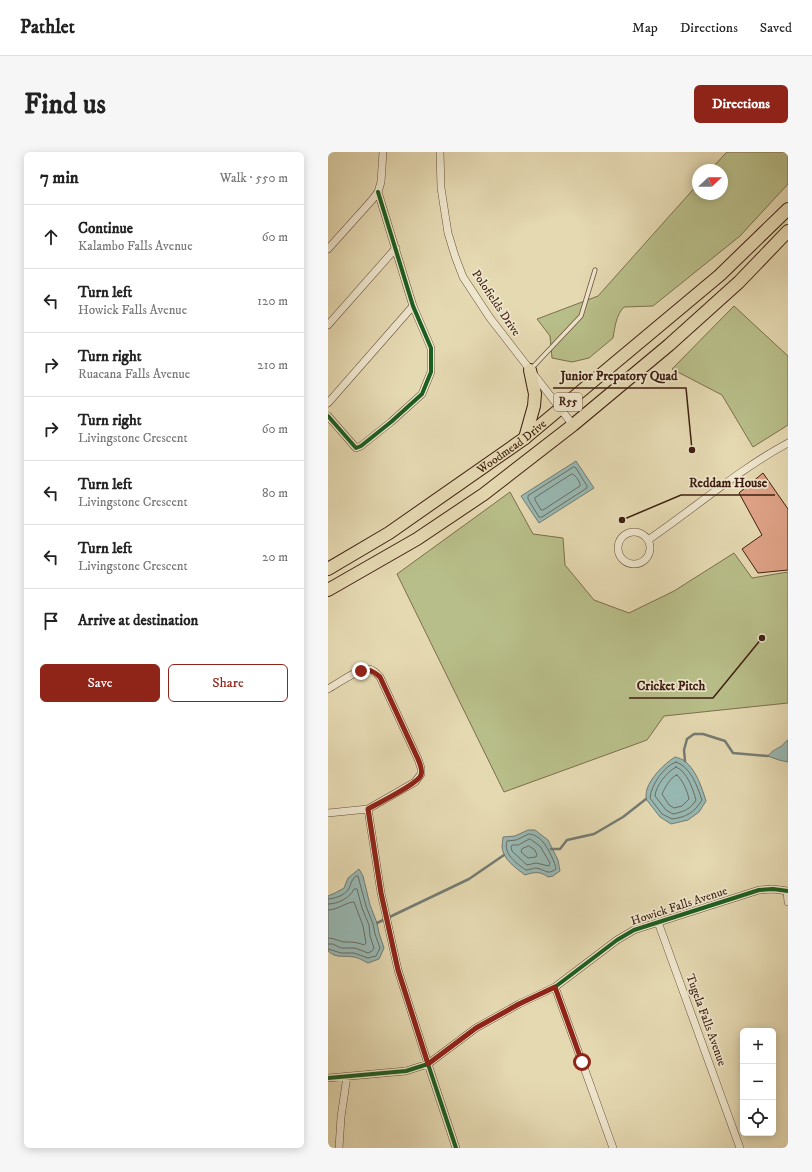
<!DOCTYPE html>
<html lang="en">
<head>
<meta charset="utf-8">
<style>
	:root { --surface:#fff; --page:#f6f6f6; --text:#222; --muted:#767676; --line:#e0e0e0; --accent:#8f2418 }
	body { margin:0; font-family:"IM FELL DW Pica",serif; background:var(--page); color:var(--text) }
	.controls { position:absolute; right:12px; bottom:12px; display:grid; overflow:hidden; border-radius:6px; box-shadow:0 2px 10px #0003 }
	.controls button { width:36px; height:36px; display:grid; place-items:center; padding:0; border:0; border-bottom:1px solid var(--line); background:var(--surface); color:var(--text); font:20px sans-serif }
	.compass { position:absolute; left:364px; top:12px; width:36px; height:36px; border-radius:50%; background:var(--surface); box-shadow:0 2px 10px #0003; rotate:68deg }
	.stop { position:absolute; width:12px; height:12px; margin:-9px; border:3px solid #8f2418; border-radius:50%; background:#fff }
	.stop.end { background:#8f2418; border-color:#fff; box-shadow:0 1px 4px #0008 }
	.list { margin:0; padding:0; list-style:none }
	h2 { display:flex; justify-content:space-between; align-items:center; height:52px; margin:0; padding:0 16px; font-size:17px }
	h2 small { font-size:13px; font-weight:400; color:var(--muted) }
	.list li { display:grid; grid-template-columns:26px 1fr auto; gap:12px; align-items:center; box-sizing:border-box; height:64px; padding:0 16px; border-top:1px solid var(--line) }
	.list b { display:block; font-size:15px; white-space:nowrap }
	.list p { margin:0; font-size:13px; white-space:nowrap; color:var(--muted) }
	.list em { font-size:13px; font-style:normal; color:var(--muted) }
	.actions { display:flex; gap:8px; padding:12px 16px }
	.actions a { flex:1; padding:9px 0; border:1px solid var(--accent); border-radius:6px; text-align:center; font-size:14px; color:var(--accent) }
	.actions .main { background:var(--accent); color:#fff }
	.icon { flex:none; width:22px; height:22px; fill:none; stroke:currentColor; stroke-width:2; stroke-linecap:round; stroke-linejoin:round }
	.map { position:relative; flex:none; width:460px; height:996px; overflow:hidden; border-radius:6px }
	header { display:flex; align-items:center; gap:24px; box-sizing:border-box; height:56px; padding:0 20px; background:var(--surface); border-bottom:1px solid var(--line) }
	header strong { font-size:19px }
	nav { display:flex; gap:22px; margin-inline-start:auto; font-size:14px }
	.intro { display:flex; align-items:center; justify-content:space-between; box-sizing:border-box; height:96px; padding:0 24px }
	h1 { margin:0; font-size:28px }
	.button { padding:10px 18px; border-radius:6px; background:var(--accent); color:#fff; font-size:14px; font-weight:700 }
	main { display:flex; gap:24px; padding:0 24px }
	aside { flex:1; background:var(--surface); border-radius:6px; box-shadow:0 2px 10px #0003 }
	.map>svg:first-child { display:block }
	.green { fill:#b8be89; stroke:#7c6e4d }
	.water { fill:#98b9b4; stroke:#747b73 }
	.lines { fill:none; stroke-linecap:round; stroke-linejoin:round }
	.shore { stroke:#6c6c62; stroke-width:1 }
	.stream { stroke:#747b73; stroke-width:2.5 }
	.building { fill:#dea286; stroke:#3f1f11 }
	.service-casing { stroke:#684e39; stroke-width:5 }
	.minor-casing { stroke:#684e39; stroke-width:8 }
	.primary-casing { stroke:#3f1f11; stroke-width:14 }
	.service { stroke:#eee6cd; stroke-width:3.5 }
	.minor { stroke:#eee6cd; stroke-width:7 }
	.primary { stroke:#e5d9b2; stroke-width:12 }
	.cycleway-casing { stroke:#eee6cd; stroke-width:6 }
	.cycleway { stroke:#1b5e20; stroke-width:4 }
	.route { stroke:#8f2418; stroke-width:5 }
	.labels { text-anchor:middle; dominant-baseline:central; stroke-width:3.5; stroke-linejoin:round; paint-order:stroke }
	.shield { fill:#eee6cd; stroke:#745b49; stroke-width:1 }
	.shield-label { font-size:11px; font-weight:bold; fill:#3f1f11 }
	.street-label { font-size:12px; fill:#3f1f11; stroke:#eee6cd }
	.leader { fill:none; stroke:#3f1f11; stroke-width:1.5 }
	.callout-dot { fill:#3f1f11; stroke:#eee6cd; stroke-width:1.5 }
	.callout-label { font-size:13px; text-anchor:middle; font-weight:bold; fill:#3f1f11; stroke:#eee6cd; stroke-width:3.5; stroke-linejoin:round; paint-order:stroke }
</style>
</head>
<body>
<header>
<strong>Pathlet</strong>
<nav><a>Map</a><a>Directions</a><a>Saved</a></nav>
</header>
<div class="intro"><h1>Find us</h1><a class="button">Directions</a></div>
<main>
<aside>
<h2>7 min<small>Walk · 550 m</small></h2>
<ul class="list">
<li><svg class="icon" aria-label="ahead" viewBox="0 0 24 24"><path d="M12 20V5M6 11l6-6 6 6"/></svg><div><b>Continue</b><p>Kalambo Falls Avenue</p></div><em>60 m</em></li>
<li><svg class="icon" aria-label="left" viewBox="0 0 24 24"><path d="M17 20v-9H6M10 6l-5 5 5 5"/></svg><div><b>Turn left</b><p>Howick Falls Avenue</p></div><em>120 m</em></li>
<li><svg class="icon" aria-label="right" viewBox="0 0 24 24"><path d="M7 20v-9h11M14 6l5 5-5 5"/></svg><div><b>Turn right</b><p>Ruacana Falls Avenue</p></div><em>210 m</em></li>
<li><svg class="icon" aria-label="right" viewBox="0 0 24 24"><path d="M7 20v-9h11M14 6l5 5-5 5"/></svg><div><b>Turn right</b><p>Livingstone Crescent</p></div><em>60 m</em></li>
<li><svg class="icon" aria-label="left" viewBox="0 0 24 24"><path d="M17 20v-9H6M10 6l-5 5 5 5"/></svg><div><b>Turn left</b><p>Livingstone Crescent</p></div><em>80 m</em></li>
<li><svg class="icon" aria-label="left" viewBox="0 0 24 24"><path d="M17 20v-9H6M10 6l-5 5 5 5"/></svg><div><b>Turn left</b><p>Livingstone Crescent</p></div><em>20 m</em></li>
<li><svg class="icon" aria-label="arrive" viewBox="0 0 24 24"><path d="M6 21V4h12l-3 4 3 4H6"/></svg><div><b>Arrive at destination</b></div></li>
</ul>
<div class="actions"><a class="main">Save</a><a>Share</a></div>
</aside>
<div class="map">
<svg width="460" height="996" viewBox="0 0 460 996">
	<rect width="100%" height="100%" fill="#e5d9b2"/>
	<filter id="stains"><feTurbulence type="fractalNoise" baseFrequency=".005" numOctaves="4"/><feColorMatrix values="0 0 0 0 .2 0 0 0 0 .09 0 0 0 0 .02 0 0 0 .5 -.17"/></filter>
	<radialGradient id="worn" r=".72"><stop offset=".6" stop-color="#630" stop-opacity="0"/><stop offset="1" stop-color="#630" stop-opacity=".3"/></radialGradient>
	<path class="green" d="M 399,0 L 460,0 L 460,32 L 412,84 L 325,154 L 296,155 C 288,163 287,175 285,186 L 261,206 L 244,210 L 224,206 L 222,184 L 209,167 L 270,144 L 370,32 L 370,42 L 394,42 L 394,18 L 382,18 Z
		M 406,154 L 460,204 L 460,273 L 425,295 L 394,243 L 344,217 Z
		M 182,340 L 205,382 L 235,386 L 237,413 L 266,448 L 301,461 L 346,439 L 406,401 L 424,426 L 460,420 L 460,551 L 336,564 L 319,588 L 176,640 L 69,422 Z"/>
	<path class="water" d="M 248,309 L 266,336 L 211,371 L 193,344 Z
		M 460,588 L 460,610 L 451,608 L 440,604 C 445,598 445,599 452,595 C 455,594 456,590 460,588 Z
		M 347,605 C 350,606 355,607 358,610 C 369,620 374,636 378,649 L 371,660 L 360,668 L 343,672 L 332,665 L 318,647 C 318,644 318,640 319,637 C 323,625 336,612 347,605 Z
		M 200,678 L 207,678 L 220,688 L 230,708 L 232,719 L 225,724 L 220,725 C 212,719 206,720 197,723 C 188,716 174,707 174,694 C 174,691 175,688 175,685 L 187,684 Z
		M 31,717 L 35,724 L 42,753 L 49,771 L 51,781 L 56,796 L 51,807 L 40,811 C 35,809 30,805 25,805 C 15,803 9,807 0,799 L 0,744 L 7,741 L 16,736 L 20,726 Z"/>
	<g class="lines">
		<path class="shore" d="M 246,315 L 248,316 L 259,334 L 259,336 L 214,365 L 211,365 L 200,347 L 200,344 Z
			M 244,322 C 248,323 253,331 252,334 L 215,358 L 213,358 L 207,348 L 207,346 Z
			M 348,610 C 363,615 369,634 374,648 C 366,661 358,665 344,667 L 334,662 L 322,646 C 323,633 336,614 348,610 Z
			M 348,615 C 359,619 365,637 368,648 C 363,657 355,660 345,662 L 338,658 L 327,644 C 328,633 339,620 348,615 Z
			M 349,623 C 355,629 359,638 361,647 L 354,654 L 346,656 L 341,653 L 334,642 C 337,636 342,625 349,623 Z
			M 201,682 C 206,682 212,686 215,690 C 219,694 228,712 228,717 C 219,724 217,717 208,716 C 205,716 201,718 198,718 C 188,711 175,702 179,689 L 188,688 Z
			M 202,687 L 212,694 L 222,711 L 221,714 L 208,711 L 199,713 L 184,699 L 183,695 L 184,693 L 190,693 Z
			M 201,694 L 207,698 L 209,703 L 208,705 L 200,706 L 193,700 L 194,697 Z
			M 0,747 C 6,747 17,743 20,738 C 24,732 22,729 28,724 L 30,724 L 38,754 L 45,772 L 47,782 L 52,796 L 48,804 L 40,806 L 26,801 L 13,801 L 0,797
			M 0,752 C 10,752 22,746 26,737 L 29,737 L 34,756 L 41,773 L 42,784 L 46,796 L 44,799 L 40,801 L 27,796 L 13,796 L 5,792 L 0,792
			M 0,758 C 10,758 18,750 26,750 L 35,774 L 38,791 L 36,793 C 28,790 24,790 16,790 C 11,789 6,786 0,786"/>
		<path class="stream" d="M 357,609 L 356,598 L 359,587 L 366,582 L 375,582 L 397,589 L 405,601 L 440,604
			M 223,697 L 232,697 L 239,688 L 266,682 L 295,665 L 318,647
			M 49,771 L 141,727 L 176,703"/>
	</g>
	<path class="building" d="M 435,321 L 460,357 L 460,418 L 430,421 L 414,397 L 434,383 L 411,341 Z"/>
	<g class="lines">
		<g class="service-casing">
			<path id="service" d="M 203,217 L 253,164 L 267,118"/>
		</g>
		<g class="minor-casing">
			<path id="minor" d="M 112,0 L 113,36 L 120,81 L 127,104 L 135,125 L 162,166 L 245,273
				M 0,97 L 44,48 L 50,40 L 53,30 L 55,0
				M 0,173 L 68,96
				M 0,251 L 85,154
				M 0,264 L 28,296 L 33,294 L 63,270 L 94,242 L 103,220 L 103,196 L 85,154 L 50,40
				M290 396a16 16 0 1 1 32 0a16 16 0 1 1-32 0Z
				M 320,388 C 367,356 410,318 460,291
				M 0,537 C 9,532 31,516 41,517 C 46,518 49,522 52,525 L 90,607 L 93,616 L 93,622 L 87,630 L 40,657 L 0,661
				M 40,657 L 53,741 L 70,818 L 100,912 L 128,996
				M 459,739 L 460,750
				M 330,770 L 412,996
				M 227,835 L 285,996
				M 0,926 L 78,919 L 100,912 L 148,876 L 191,852 L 227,835 L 289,788 L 306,778 L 431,738 L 445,737 L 460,739
				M 11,996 L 13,965 L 19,924"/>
		</g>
		<g class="primary-casing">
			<g id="primary">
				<path d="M 197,286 L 206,254 L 207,242 L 202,218"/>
				<path id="s1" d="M 0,417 L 61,381 L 197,286 L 392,123 L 460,57"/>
				<path d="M 0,438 L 89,387 L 156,342 L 245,273 L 341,193 L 411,130 L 460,79"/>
			</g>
		</g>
		<use href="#service" class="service"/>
		<use href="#minor" class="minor"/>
		<use href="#primary" class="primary"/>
		<g class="cycleway-casing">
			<path id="cycleway" d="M 0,264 L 28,296 L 33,294 L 63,270 L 94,242 L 103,220 L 103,196 L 85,154 L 50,40
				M 40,657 L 53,741 L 70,818 L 100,912 L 128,996
				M 0,926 L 78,919 L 100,912 L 148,876 L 191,852 L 227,835 L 289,788 L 306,778 L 431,738 L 445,737 L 460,739"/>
		</g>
		<use href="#cycleway" class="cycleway"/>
	</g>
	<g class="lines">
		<path class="route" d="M 33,519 C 42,517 45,519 52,525 L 90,607 C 92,612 95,618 93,623 C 90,632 50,651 40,657 L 53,741 L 70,818 L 100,912 L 148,876 L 191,852 L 227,835 L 254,910"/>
	</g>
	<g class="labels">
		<rect class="shield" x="226" y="241" width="28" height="18" rx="3"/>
		<g class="shield-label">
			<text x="240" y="250">R55</text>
		</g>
		<g class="street-label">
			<text transform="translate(168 151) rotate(56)">Polofields Drive</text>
			<text stroke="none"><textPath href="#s1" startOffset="221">Woodmead Drive</textPath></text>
			<text transform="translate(351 754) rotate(-18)">Howick Falls Avenue</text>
			<text transform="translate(378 868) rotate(70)">Tugela Falls Avenue</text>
		</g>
	</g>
	<path class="leader" d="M364 298L358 236H225M294 368L353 343H447M434 486L385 546H301"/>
	<g class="callout-dot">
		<circle cx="364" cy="298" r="4"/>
		<circle cx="294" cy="368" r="4"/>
		<circle cx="434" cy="486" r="4"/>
	</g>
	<g class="callout-label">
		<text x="291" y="228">Junior Prepatory Quad</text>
		<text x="400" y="335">Reddam House</text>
		<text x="343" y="538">Cricket Pitch</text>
	</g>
	<rect width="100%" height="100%" filter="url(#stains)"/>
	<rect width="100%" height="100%" fill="url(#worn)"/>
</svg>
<div class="controls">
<button>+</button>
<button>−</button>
<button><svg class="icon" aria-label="locate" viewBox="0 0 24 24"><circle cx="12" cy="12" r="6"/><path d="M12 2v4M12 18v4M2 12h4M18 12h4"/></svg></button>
</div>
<svg class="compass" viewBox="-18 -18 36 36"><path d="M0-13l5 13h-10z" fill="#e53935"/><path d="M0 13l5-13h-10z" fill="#767676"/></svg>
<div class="stop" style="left:254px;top:910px"></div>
<div class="stop end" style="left:33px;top:519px"></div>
</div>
</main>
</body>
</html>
